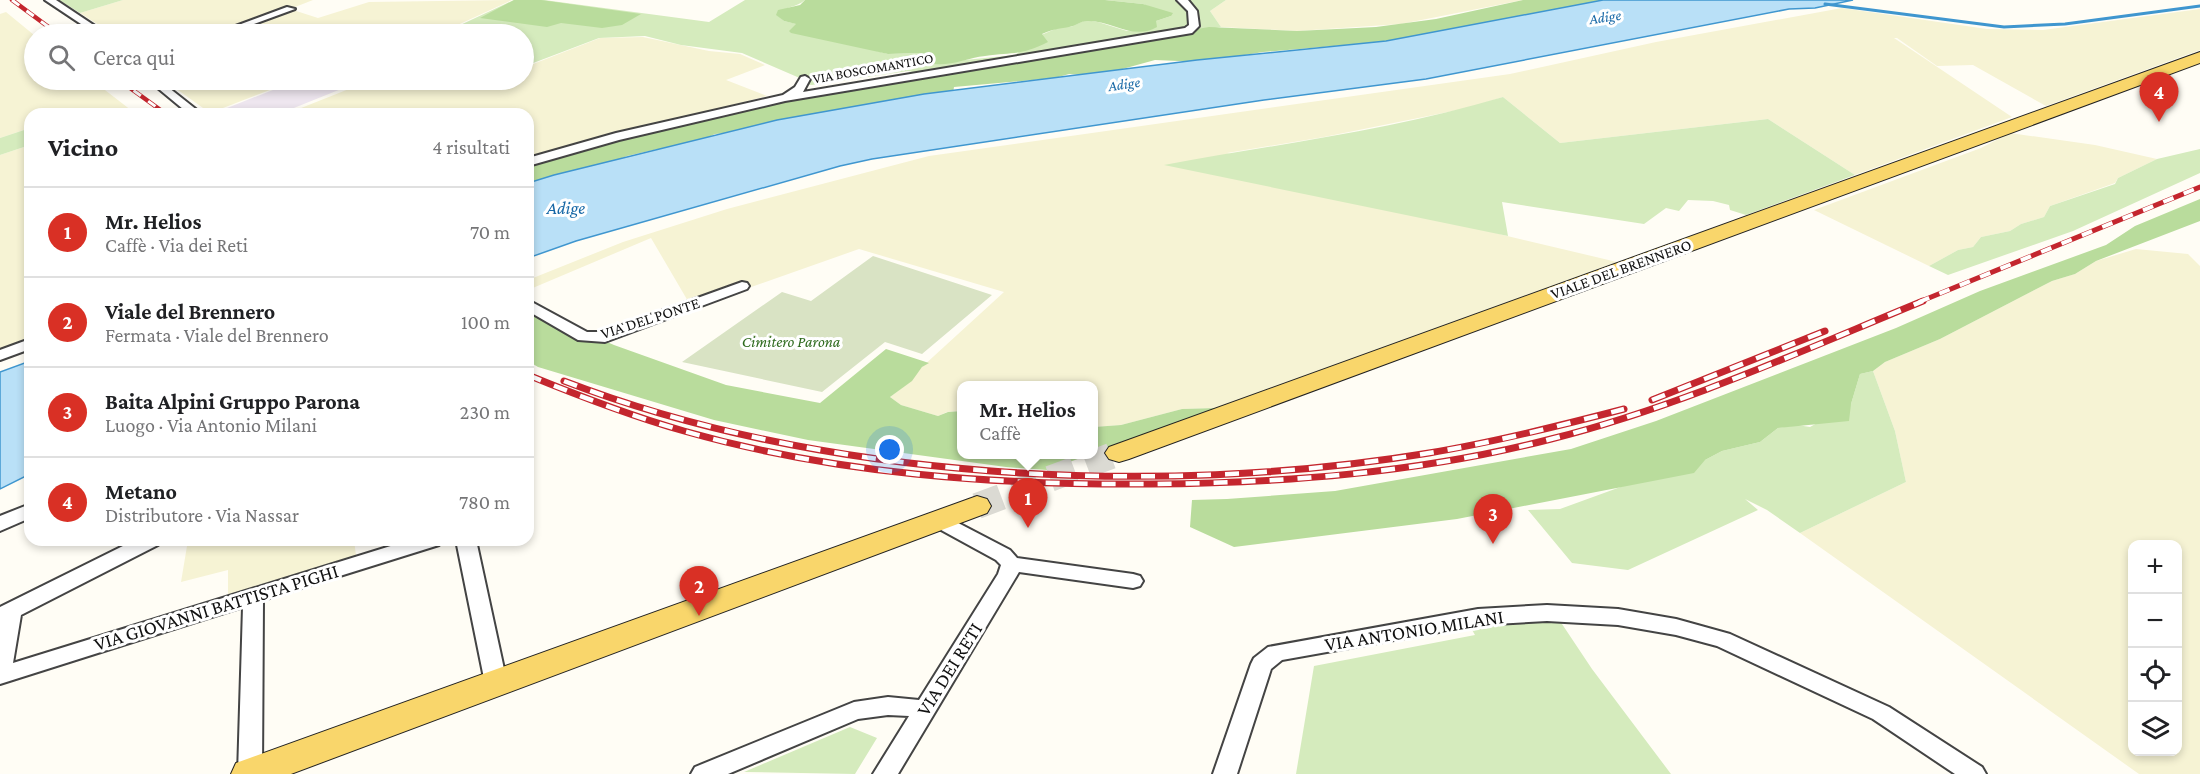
<!DOCTYPE html>
<html lang="it">
<head>
<meta charset="utf-8">
<style>
	:root { --surface:#fff; --page:#f2f2f2; --text:#202124; --muted:#757577; --line:#e0e0e0; --accent:#d93025 }
	body { margin:0; font-family:"Crimson Pro",serif; background:var(--page); color:var(--text) }
	.controls { position:absolute; right:18px; bottom:18px; display:grid; overflow:hidden; border-radius:12px; box-shadow:0 3px 9px #0003 }
	.controls button { width:54px; height:54px; display:grid; place-items:center; padding:0; border:0; border-bottom:2px solid var(--line); background:var(--surface); color:var(--text); font:30px sans-serif }
	.you { position:absolute; left:890px; top:450px; width:21px; height:21px; margin:-15px; border:4px solid #fff; border-radius:50%; background:#1a73e8; box-shadow:0 0 0 9px #1a73e833 }
	.badge { display:grid; place-items:center; width:39px; height:39px; border-radius:50%; background:var(--accent); color:#fff; font-size:20px; font-weight:700 }
	.pin { position:absolute; translate:-50% -50px; filter:drop-shadow(0 2px 3px #0008) }
	.pin::after { content:''; position:absolute; top:32px; width:21px; height:18px; background:inherit; clip-path:polygon(0 0,100% 0,50% 100%) }
	.popup { position:absolute; left:957px; top:381px; width:141px; height:78px; box-sizing:border-box; display:grid; place-content:center; border-radius:12px; background:var(--surface); filter:drop-shadow(0 2px 4px #0005); font-size:20px; white-space:nowrap; color:var(--muted) }
	.popup b { font-size:22px; color:var(--text) }
	.popup::after { content:''; position:absolute; left:50%; top:100%; margin-left:-12px; border:12px solid transparent; border-top-color:var(--surface) }
	.list { margin:0; padding:0; list-style:none }
	h2 { display:flex; justify-content:space-between; align-items:center; height:78px; margin:0; padding:0 24px; font-size:26px }
	h2 small { font-size:20px; font-weight:400; color:var(--muted) }
	.list li { display:grid; grid-template-columns:39px 1fr auto; gap:18px; align-items:center; box-sizing:border-box; height:90px; padding:0 24px; border-top:2px solid var(--line) }
	.list b { display:block; font-size:22px; white-space:nowrap }
	.list p { margin:0; font-size:20px; white-space:nowrap; color:var(--muted) }
	.list em { font-size:20px; font-style:normal; color:var(--muted) }
	.icon { flex:none; width:33px; height:33px; fill:none; stroke:currentColor; stroke-width:2; stroke-linecap:round; stroke-linejoin:round }
	.map { position:relative; flex:none; width:2200px; height:774px; overflow:hidden }
	.search { position:absolute; background:var(--surface); box-shadow:0 3px 9px #0003; left:24px; top:24px; width:510px; height:66px; display:flex; align-items:center; gap:15px; box-sizing:border-box; padding:0 21px; border-radius:33px; color:var(--muted); font-size:22px }
	.panel { position:absolute; background:var(--surface); box-shadow:0 3px 9px #0003; left:24px; top:108px; width:510px; height:438px; border-radius:18px }
	.map>svg:first-child { display:block }
	.industrial { fill:#eee6ef }
	.farmland { fill:#f6f3d4; fill-rule:evenodd }
	.green { fill:#d5ebbd }
	.forest { fill:#b9dc9c }
	.cemetery { fill:#d9e3c4 }
	.water { fill:#b9e0f7; stroke:#3f96cf; stroke-width:1.5 }
	.lines { fill:none; stroke-linecap:round; stroke-linejoin:round }
	.stream { stroke:#3f96cf; stroke-width:3 }
	.primary-tunnel { stroke:#dbdad3; stroke-width:26; stroke-dasharray:26 13; stroke-linecap:butt }
	.minor-casing { stroke:#444; stroke-width:4 }
	.primary-casing { stroke:#222; stroke-width:2 }
	.minor { fill:#fff; fill-rule:evenodd }
	.primary { fill:#f9d66b; fill-rule:evenodd }
	.rail-far2-casing { stroke:#c4262e; stroke-width:4.5 }
	.rail-far1-casing { stroke:#c4262e; stroke-width:5 }
	.rail-casing { stroke:#c4262e; stroke-width:7 }
	.rail-far2 { stroke:#fff; stroke-width:3; stroke-dasharray:9; stroke-linecap:butt }
	.rail-far1 { stroke:#fff; stroke-width:4; stroke-dasharray:11; stroke-linecap:butt }
	.rail { stroke:#fff; stroke-width:4.5; stroke-dasharray:14; stroke-linecap:butt }
	.labels { text-anchor:middle; dominant-baseline:central; stroke-width:6; stroke-linejoin:round; paint-order:stroke }
	.far-street-label { font-size:14px; fill:#111; stroke:#fff }
	.far-water-label { font-size:15px; font-style:italic; fill:#1768a6; stroke:#fff }
	.street-label { font-size:16px; fill:#111; stroke:#fff }
	.park-label { font-size:16px; font-style:italic; fill:#2f6b1f; stroke:#fff }
	.water-label { font-size:18px; font-style:italic; fill:#1768a6; stroke:#fff }
	.near-street-label { font-size:20px; fill:#111; stroke:#fff }
</style>
</head>
<body>
<div class="map">
<svg width="2200" height="774" viewBox="0 0 2200 774">
	<rect width="100%" height="100%" fill="#fffdf5"/>
	<path class="industrial" d="M 298,80 L 343,80 L 356,83 L 279,114 L 220,114 L 217,112 Z"/>
	<path class="farmland" d="M 123,0 L 313,0 L 290,9 L 318,18 L 369,2 L 512,0 L 438,34 L 113,34 L 80,13 Z
		M 1226,0 L 1523,0 L 1401,24 L 1297,31 L 1221,27 L 1210,11 Z
		M 1842,8 L 1987,29 L 2043,30 L 2200,9 L 2200,50 L 2046,106 L 1973,65 L 1937,66 L 1897,38 L 1894,38 L 2012,117 L 1855,175 L 1768,119 L 1560,143 L 1503,97 L 1468,108 L 1324,137 L 1227,153 L 1503,235 L 1617,262 L 1216,408 L 1182,409 L 1121,425 L 1094,427 L 1094,386 L 962,386 L 962,411 L 947,412 L 938,416 L 901,405 L 890,397 L 911,381 L 922,367 L 1004,292 L 859,249 L 692,308 L 651,238 L 528,290 L 528,280 L 623,242 L 727,209 L 929,156 L 1510,74 L 1656,42 Z
		M 6,12 L 34,35 L 34,80 L 92,80 L 136,114 L 30,114 L 30,128 L 0,138 L 0,14 Z
		M 643,37 L 709,51 L 740,54 L 765,65 L 726,80 L 767,96 L 528,158 L 528,114 L 286,114 L 364,83 L 354,80 L 524,80 L 524,65 L 528,66 L 600,38 Z
		M 164,80 L 296,80 L 210,113 Z
		M 2010,133 L 2095,145 L 2157,159 L 2118,178 L 2115,183 L 2050,206 L 2044,217 L 2021,224 L 2010,231 L 1981,237 L 1973,247 L 1958,250 L 1929,266 L 1814,210 L 1981,148 Z
		M 30,145 L 30,340 L 0,351 L 0,155 Z
		M 2136,249 L 2188,254 L 2200,266 L 2200,774 L 2139,774 L 1800,533 L 1906,482 L 1895,431 L 1873,371 L 1885,362 L 1940,339 L 2052,281 L 2075,274 L 2096,261 ZM 2132,544 L 2178,544 L 2178,752 L 2132,752 Z
		M 188,540 L 354,540 L 357,563 L 228,603 L 228,570 L 181,582 Z"/>
	<path class="green" d="M 59,0 L 123,0 L 80,13 Z
		M 514,0 L 544,0 L 709,22 L 745,0 L 805,0 C 796,8 787,5 777,15 L 784,21 L 797,24 L 794,29 L 888,54 L 920,53 L 930,58 L 965,60 L 1015,55 L 1041,35 L 1060,27 L 1071,27 L 1085,20 L 1098,22 L 1127,31 L 1156,25 L 1156,21 L 1171,16 L 1143,4 L 1105,0 L 1226,0 L 1210,11 L 1221,27 L 931,76 L 908,71 L 812,85 L 799,83 L 802,79 L 742,53 L 681,45 L 645,36 L 599,38 L 528,65 L 524,64 L 524,34 L 441,34 Z
		M 1503,97 L 1560,143 L 1768,119 L 1855,175 L 1746,215 L 1730,210 L 1729,205 L 1713,201 L 1688,200 L 1679,211 L 1666,208 L 1644,224 L 1502,202 L 1508,236 L 1164,165 C 1277,144 1393,130 1503,97 Z
		M 30,128 L 30,145 L 0,155 L 0,138 Z
		M 2200,149 L 2200,173 L 2073,231 L 1948,275 L 1929,266 L 1958,250 L 1973,247 L 1981,237 L 2010,231 L 2021,224 L 2044,217 L 2050,206 L 2115,184 L 2118,178 L 2157,159 Z
		M 1873,371 L 1895,431 L 1906,482 L 1800,533 L 1767,510 L 1745,499 L 1758,510 L 1628,570 L 1572,563 L 1528,510 L 1560,509 L 1692,461 L 1705,460 L 1722,451 L 1760,442 L 1778,428 L 1797,425 L 1810,427 L 1851,404 L 1860,374 Z
		M 1555,621 L 1560,621 L 1592,669 L 1671,774 L 1296,774 L 1314,666 L 1475,635 L 1471,628 Z
		M 850,727 L 877,738 L 855,774 L 744,772 Z"/>
	<path class="forest" d="M 514,0 L 541,0 L 641,14 L 622,25 L 602,28 L 561,23 L 547,27 L 480,18 Z
		M 805,0 L 1105,0 L 1143,4 L 1173,13 L 1171,16 L 1156,21 L 1157,27 C 1133,41 1112,20 1087,21 C 1080,21 1076,26 1069,27 C 1057,29 1054,29 1042,34 L 1048,42 C 1020,56 1013,52 985,56 C 967,58 952,66 934,64 L 930,57 L 920,53 L 888,54 L 791,33 L 789,31 L 796,24 L 784,21 L 776,15 L 778,10 L 800,5 Z
		M 1523,0 L 1618,0 L 1427,38 L 1263,52 L 1203,62 L 1155,60 L 1097,76 L 1069,74 L 1055,78 L 954,87 L 953,93 L 739,132 L 715,134 L 694,144 L 666,152 L 658,149 L 627,156 L 592,170 L 528,185 L 528,165 L 562,157 L 588,147 L 768,102 L 788,102 L 824,93 L 1209,27 L 1297,31 L 1376,27 L 1436,19 Z
		M 2200,199 L 2200,221 L 2096,261 L 2075,274 L 2052,281 L 1940,339 L 1885,362 L 1873,371 L 1860,374 L 1851,404 L 1849,421 L 1778,428 L 1760,442 L 1722,451 L 1705,460 L 1694,473 L 1457,519 L 1234,547 L 1190,527 L 1192,500 L 1227,499 L 1335,491 L 1571,449 L 1656,421 L 1896,328 L 1980,291 L 2106,245 L 2135,226 Z
		M 528,308 L 614,345 L 726,385 L 820,403 L 886,349 L 929,363 L 922,367 L 912,381 L 890,397 L 901,405 L 938,416 L 948,412 L 962,411 L 962,454 L 1089,455 L 1047,470 L 1006,467 L 808,440 L 714,420 L 538,367 L 528,361 Z
		M 1216,408 L 1094,453 L 1094,427 L 1121,425 L 1182,409 Z"/>
	<path class="cemetery" d="M 873,256 L 992,295 L 922,354 L 885,342 L 822,392 L 682,362 L 782,292 L 811,301 Z"/>
	<path class="water" d="M 1603,0 L 1853,0 L 1815,8 L 1789,9 L 1426,79 L 1264,100 L 872,159 L 840,166 L 576,241 L 528,258 L 528,183 L 554,175 L 777,120 L 924,94 L 1197,60 L 1386,41 Z
		M 30,361 L 30,474 L 0,489 L 0,372 Z"/>
	<g class="lines">
		<path class="stream" d="M 1825,4 L 2004,27 L 2065,24 L 2200,6"/>
		<path class="primary-tunnel" d="M 977,506 L 1119,453"/>
		<g class="minor-casing">
			<path id="minor" d="M 45,0 L 56,0 L 107,34 L 96,34 Z
				M 1177,0 L 1188,0 L 1197,11 L 1199,26 L 1192,33 L 785,101 L 619,140 L 528,166 L 528,158 L 616,133 L 783,95 L 795,87 L 801,77 L 805,76 L 810,79 L 803,92 L 1185,28 L 1189,25 L 1188,11 Z
				M 287,7 L 295,9 L 227,34 L 214,34 Z
				M 148,80 L 159,80 L 202,114 L 189,114 Z
				M 742,282 L 747,283 L 749,286 L 747,289 L 605,342 L 578,340 L 528,311 L 528,300 L 587,332 L 603,332 Z
				M 30,339 L 30,349 L 0,360 L 0,350 Z
				M 30,504 L 30,518 L 0,531 L 0,516 Z
				M 939,513 L 1010,550 L 1017,558 L 1133,574 L 1140,576 L 1143,581 L 1140,586 L 1133,588 L 1019,572 L 898,774 L 873,774 L 909,716 L 888,715 L 858,719 L 728,774 L 691,774 L 695,767 L 854,702 L 888,697 L 919,700 L 998,574 L 1001,565 L 996,560 L 932,525 L 930,520 L 932,515 Z
				M 135,540 L 161,540 L 158,545 L 21,615 L 13,663 L 410,540 L 442,540 L 439,545 L 263,600 L 262,774 L 238,774 L 243,607 L 0,684 L 0,607 Z
				M 456,540 L 476,540 L 507,683 L 504,689 L 496,692 L 488,689 L 485,683 Z
				M 1547,605 L 1618,609 L 1676,619 L 1730,634 L 1889,707 L 1982,767 L 1986,774 L 1955,774 L 1873,719 L 1717,646 L 1676,635 L 1618,625 L 1547,621 L 1478,625 L 1282,660 L 1271,669 L 1237,774 L 1213,774 L 1251,664 L 1254,658 L 1268,647 L 1478,609 Z"/>
		</g>
		<g class="primary-casing">
			<path id="primary" d="M 2200,52 L 2200,63 L 1129,459 L 1119,462 L 1109,459 L 1105,453 L 1109,447 Z
				M 977,496 L 987,499 L 991,506 L 987,513 L 291,774 L 231,774 L 236,763 Z"/>
		</g>
		<use href="#minor" class="minor"/>
		<use href="#primary" class="primary"/>
		<g class="rail-far2-casing">
			<path id="rail-far2" d="M 12,0 L 58,34
				M 119,80 L 166,114"/>
		</g>
		<g class="rail-far1-casing">
			<path id="rail-far1" d="M 1919,302 L 2200,187"/>
		</g>
		<g class="rail-casing">
			<path id="rail" d="M 528,375 C 579,396 631,416 684,431 C 835,474 994,485 1150,484 C 1284,483 1420,473 1551,439 C 1679,407 1801,351 1923,301
				M 564,381 C 822,480 1157,498 1429,453 C 1495,442 1559,426 1624,409
				M 1652,400 L 1825,331"/>
		</g>
		<use href="#rail-far2" class="rail-far2"/>
		<use href="#rail-far1" class="rail-far1"/>
		<use href="#rail" class="rail"/>
	</g>
	<g class="labels">
		<g class="far-street-label">
			<text transform="translate(873 68) rotate(-10)">VIA BOSCOMANTICO</text>
		</g>
		<g class="far-water-label">
			<text transform="translate(1605 17) rotate(-8)">Adige</text>
			<text transform="translate(1124 84) rotate(-8)">Adige</text>
		</g>
		<g class="street-label">
			<text transform="translate(1621 269) rotate(-20)">VIALE DEL BRENNERO</text>
			<text transform="translate(650 318) rotate(-18)">VIA DEL PONTE</text>
		</g>
		<g class="park-label">
			<text x="791" y="341">Cimitero Parona</text>
		</g>
		<g class="water-label">
			<text x="566" y="208">Adige</text>
		</g>
		<g class="near-street-label">
			<text transform="translate(216 607) rotate(-17)">VIA GIOVANNI BATTISTA PIGHI</text>
			<text transform="translate(1414 630) rotate(-9)">VIA ANTONIO MILANI</text>
			<text transform="translate(949 669) rotate(-58)">VIA DEI RETI</text>
		</g>
	</g>
</svg>
<div class="controls">
<button>+</button>
<button>−</button>
<button><svg class="icon" aria-label="locate" viewBox="0 0 24 24"><circle cx="12" cy="12" r="6"/><path d="M12 2v4M12 18v4M2 12h4M18 12h4"/></svg></button>
<button><svg class="icon" aria-label="layers" viewBox="0 0 24 24"><path d="M12 4l9 5-9 5-9-5zM3 14l9 5 9-5"/></svg></button>
</div>
<div class="you"></div>
<div class="pin badge" style="left:1028px;top:528px">1</div>
<div class="popup"><b>Mr. Helios</b>Caffè</div>
<div class="pin badge" style="left:699px;top:616px">2</div>
<div class="pin badge" style="left:1493px;top:544px">3</div>
<div class="pin badge" style="left:2159px;top:122px">4</div>
<div class="search"><svg class="icon" aria-label="search" viewBox="0 0 24 24"><circle cx="10" cy="10" r="6"/><path d="M15 15l6 6"/></svg>Cerca qui</div>
<section class="panel">
<h2>Vicino<small>4 risultati</small></h2>
<ul class="list">
<li><span class="badge">1</span><div><b>Mr. Helios</b><p>Caffè · Via dei Reti</p></div><em>70 m</em></li>
<li><span class="badge">2</span><div><b>Viale del Brennero</b><p>Fermata · Viale del Brennero</p></div><em>100 m</em></li>
<li><span class="badge">3</span><div><b>Baita Alpini Gruppo Parona</b><p>Luogo · Via Antonio Milani</p></div><em>230 m</em></li>
<li><span class="badge">4</span><div><b>Metano</b><p>Distributore · Via Nassar</p></div><em>780 m</em></li>
</ul>
</section>
</div>
</body>
</html>
